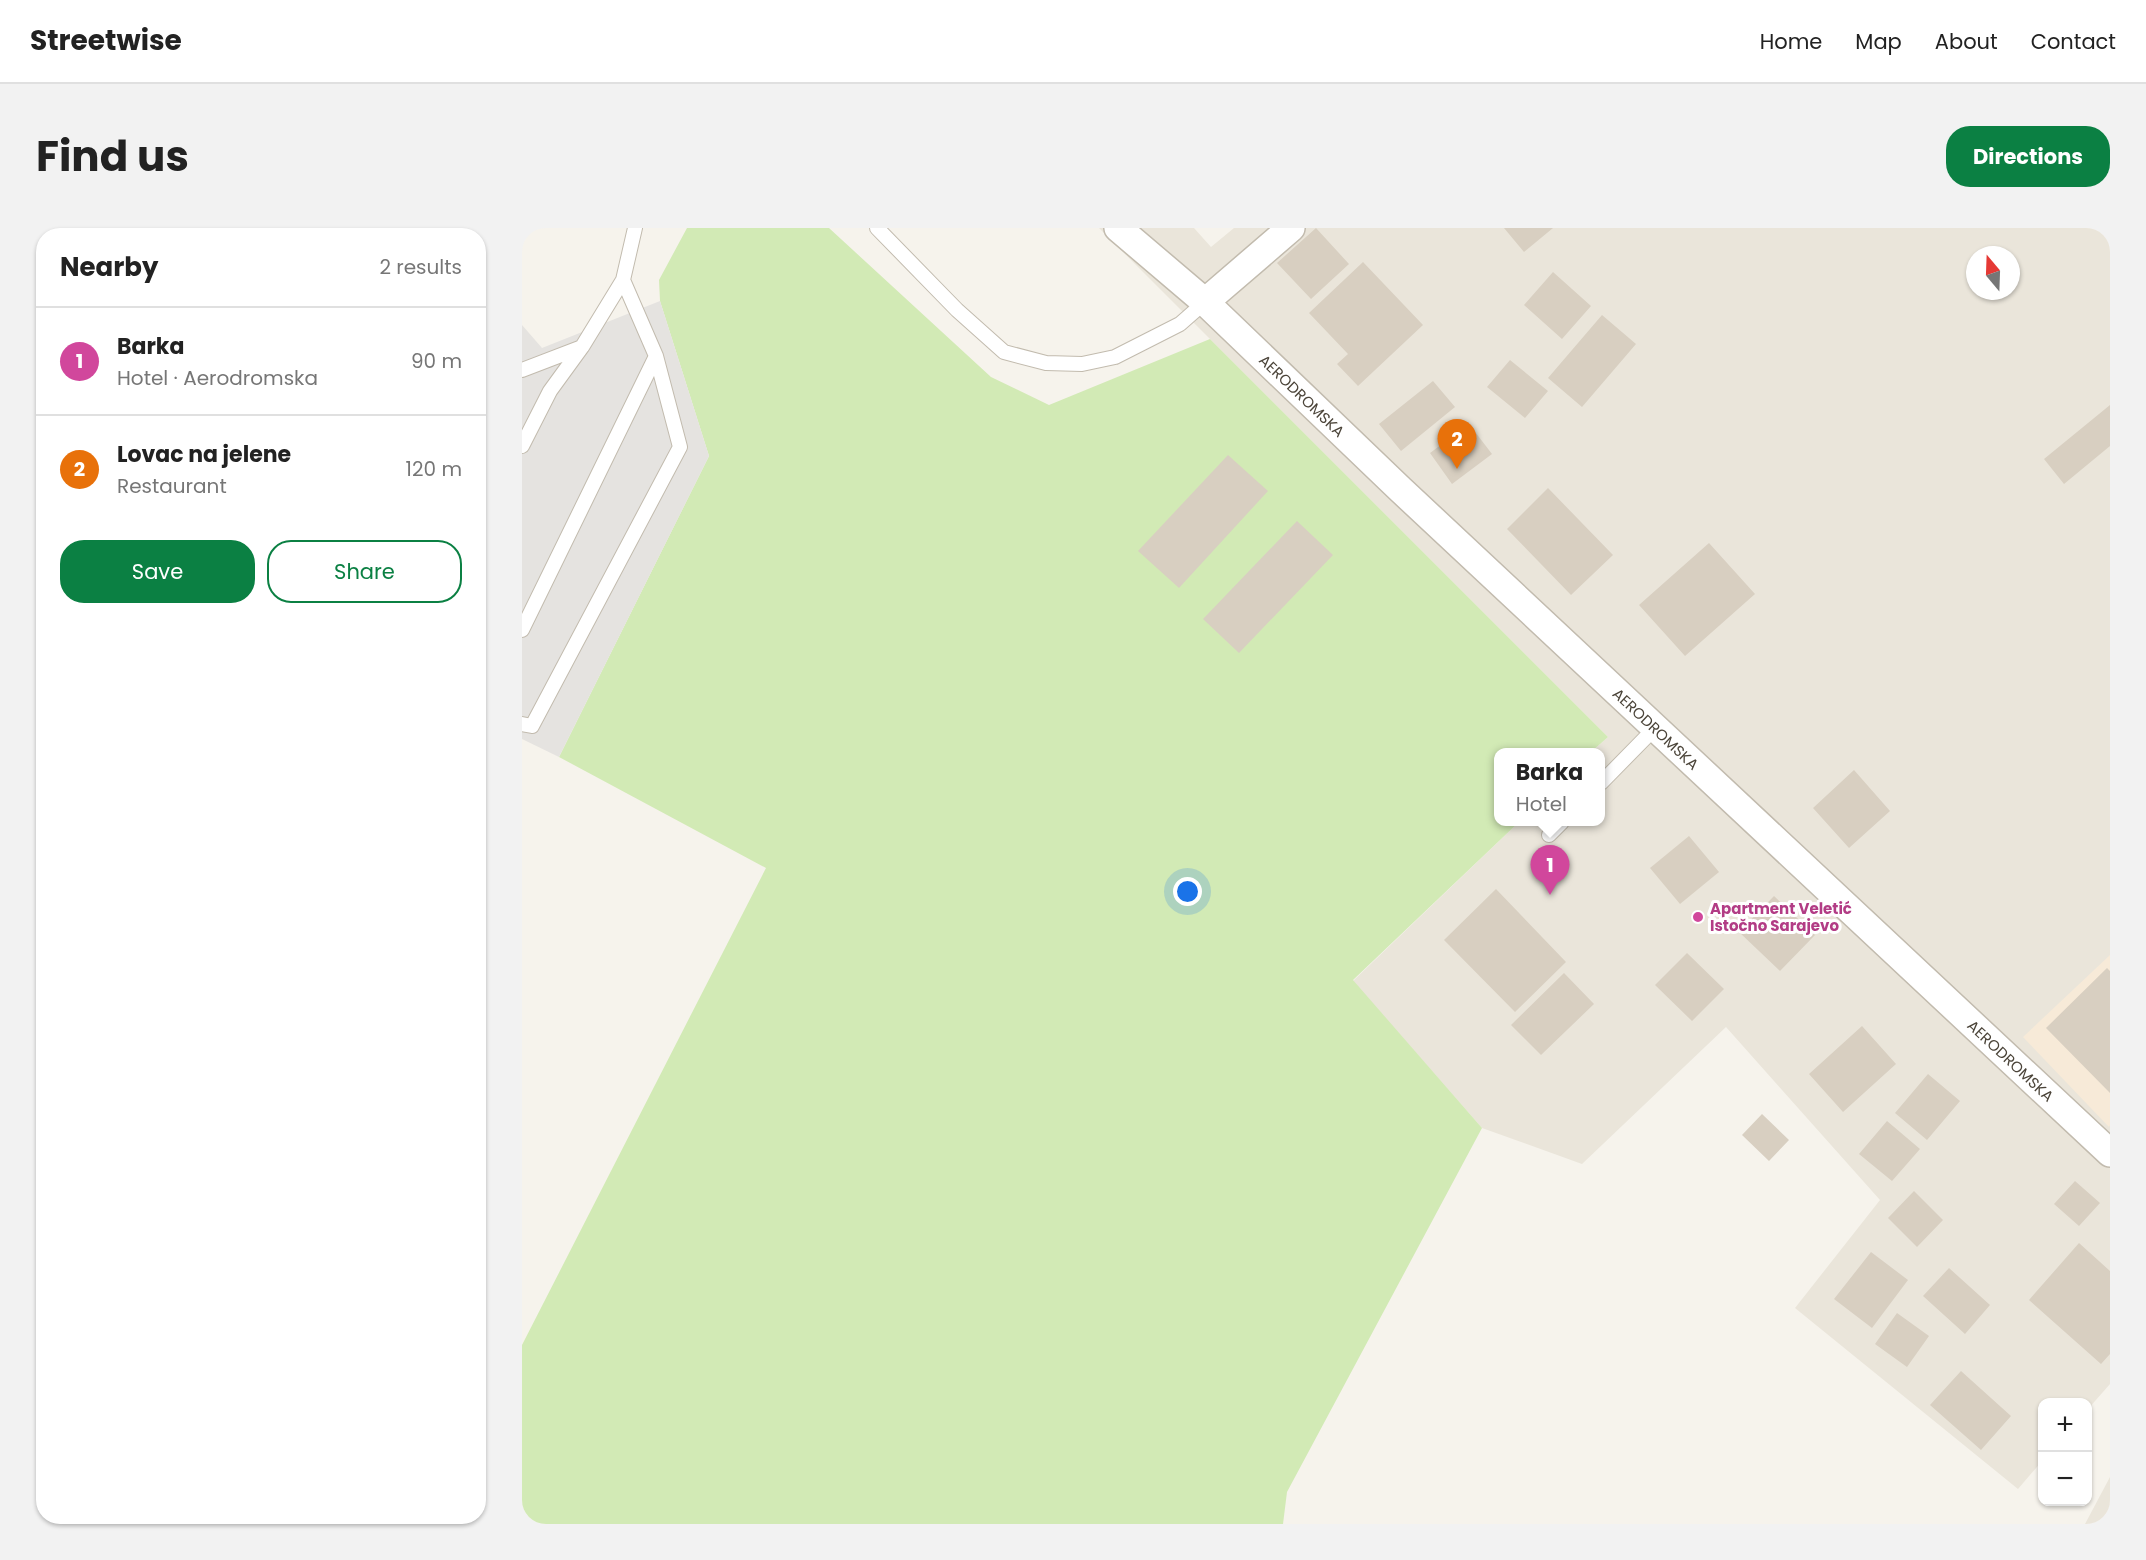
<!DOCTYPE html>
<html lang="en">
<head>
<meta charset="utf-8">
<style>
	:root { --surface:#fff; --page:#f2f2f2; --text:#222; --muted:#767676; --line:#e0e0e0; --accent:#0b8043 }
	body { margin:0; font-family:Poppins,sans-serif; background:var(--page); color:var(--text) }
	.controls { position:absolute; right:18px; bottom:18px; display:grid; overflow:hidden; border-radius:12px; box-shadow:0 2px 4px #0004 }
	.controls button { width:54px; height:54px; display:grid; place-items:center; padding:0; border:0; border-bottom:2px solid var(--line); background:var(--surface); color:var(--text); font:30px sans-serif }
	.compass { position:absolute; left:1444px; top:18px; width:54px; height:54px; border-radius:50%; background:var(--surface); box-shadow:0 2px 4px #0004; rotate:341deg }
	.you { position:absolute; left:666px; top:664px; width:21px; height:21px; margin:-15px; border:4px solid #fff; border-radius:50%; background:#1a73e8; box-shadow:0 0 0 9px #1a73e833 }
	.badge { display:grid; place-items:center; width:39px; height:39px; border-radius:50%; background:var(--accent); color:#fff; font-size:20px; font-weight:700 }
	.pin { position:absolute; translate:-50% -50px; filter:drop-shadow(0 2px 3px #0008) }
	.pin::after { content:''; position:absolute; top:32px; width:21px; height:18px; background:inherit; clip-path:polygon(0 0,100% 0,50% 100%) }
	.popup { position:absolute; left:972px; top:520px; width:111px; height:78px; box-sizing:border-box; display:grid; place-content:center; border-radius:12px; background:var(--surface); filter:drop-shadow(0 2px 4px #0005); font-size:20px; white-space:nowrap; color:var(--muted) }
	.popup b { font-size:22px; color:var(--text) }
	.popup::after { content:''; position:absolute; left:50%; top:100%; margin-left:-12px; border:12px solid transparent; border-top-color:var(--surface) }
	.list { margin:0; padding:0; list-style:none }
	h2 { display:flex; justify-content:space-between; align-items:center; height:78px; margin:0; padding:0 24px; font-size:26px }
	h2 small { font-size:20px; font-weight:400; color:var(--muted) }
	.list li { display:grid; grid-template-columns:39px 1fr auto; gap:18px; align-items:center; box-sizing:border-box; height:108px; padding:0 24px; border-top:2px solid var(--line) }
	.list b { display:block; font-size:22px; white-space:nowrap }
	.list p { margin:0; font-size:20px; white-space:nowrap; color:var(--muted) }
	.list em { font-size:20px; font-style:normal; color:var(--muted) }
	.actions { display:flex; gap:12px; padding:18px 24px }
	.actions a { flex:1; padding:14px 0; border:2px solid var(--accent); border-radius:24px; text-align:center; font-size:21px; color:var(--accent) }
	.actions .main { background:var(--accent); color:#fff }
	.map { position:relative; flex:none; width:1588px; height:1296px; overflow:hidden; border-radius:24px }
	header { display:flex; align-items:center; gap:36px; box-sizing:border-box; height:84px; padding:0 30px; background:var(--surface); border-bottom:2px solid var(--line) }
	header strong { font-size:28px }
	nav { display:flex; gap:33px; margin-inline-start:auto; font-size:21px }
	.intro { display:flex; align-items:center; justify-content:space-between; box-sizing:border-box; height:144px; padding:0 36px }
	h1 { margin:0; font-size:42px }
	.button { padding:15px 27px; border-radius:24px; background:var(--accent); color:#fff; font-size:21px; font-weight:700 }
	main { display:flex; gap:36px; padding:0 36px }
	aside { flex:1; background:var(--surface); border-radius:24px; box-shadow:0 2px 4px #0004 }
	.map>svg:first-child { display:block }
	.residential { fill:#eae5da; fill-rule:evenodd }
	.commercial { fill:#f7ead8 }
	.green { fill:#d2eab5 }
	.parking { fill:#e5e3e0 }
	.building { fill:#d8cfc1 }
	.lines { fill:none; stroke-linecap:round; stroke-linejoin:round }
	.lane-casing { stroke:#c2bbae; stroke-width:16 }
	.street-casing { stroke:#c2bbae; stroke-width:30 }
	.lane { stroke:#fff; stroke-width:14 }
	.street { stroke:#fff; stroke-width:27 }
	.hotel-dot { fill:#d1479c; stroke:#fff; stroke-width:2 }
	.labels { text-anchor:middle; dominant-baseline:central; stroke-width:6; stroke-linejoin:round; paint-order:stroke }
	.street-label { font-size:15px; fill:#4b4439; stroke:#fff }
	.hotel-label { font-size:15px; font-weight:bold; fill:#b23c85; stroke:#fff; text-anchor:start }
</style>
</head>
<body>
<header>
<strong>Streetwise</strong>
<nav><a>Home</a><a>Map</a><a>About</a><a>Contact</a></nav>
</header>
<div class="intro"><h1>Find us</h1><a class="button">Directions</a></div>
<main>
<aside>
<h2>Nearby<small>2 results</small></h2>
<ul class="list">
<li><span class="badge" style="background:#d1479c">1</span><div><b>Barka</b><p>Hotel · Aerodromska</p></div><em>90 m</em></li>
<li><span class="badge" style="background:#e8710a">2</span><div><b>Lovac na jelene</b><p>Restaurant</p></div><em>120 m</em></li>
</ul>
<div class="actions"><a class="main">Save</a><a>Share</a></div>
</aside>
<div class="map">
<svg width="1588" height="1296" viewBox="0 0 1588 1296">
	<rect width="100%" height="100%" fill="#f6f3ec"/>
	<path class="residential" d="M 577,0 L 672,0 L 689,19 L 712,0 L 1588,0 L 1588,1156 L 1566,1181 L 1566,1174 L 1520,1174 L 1520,1233 L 1496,1261 L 1273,1080 L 1358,972 L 1204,799 L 1060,936 L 960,900 L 831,753 L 997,594 L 1079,594 L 1079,524 L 1069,524 L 1086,509 ZM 1453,27 L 1489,27 L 1489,63 L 1453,63 Z
		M 1588,1249 L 1588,1296 L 1563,1296 Z"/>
	<path class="commercial" d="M 1588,727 L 1588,897 L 1587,899 L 1501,809 Z"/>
	<path class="green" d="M 165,0 L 307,0 L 469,149 L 527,177 L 688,111 L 1086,509 L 1069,524 L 977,524 L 977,594 L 997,594 L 831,752 L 960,900 L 765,1264 L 761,1296 L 0,1296 L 0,1117 L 244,640 L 37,529 L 187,228 L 138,73 L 137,52 Z"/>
	<path class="parking" d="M 138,73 L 187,228 L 37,529 L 0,511 L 0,97 L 20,120 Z"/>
	<path class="building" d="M 794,0 L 827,36 L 789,71 L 755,35 Z
		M 982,0 L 1031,0 L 1002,24 Z
		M 841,34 L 901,97 L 836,158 L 815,136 L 826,126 L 787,85 Z
		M 1031,44 L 1069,78 L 1040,111 L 1002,77 Z
		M 1080,87 L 1114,116 L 1060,179 L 1026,150 Z
		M 988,132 L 1026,163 L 1003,190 L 965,159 Z
		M 911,153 L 933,179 L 879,223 L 857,196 Z
		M 1588,177 L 1588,218 L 1542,256 L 1522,231 Z
		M 947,196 L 970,226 L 930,256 L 908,225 Z
		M 706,227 L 746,263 L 657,360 L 616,323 Z
		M 1026,260 L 1091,327 L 1049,367 L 985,301 Z
		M 775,293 L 811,327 L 717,425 L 681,391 Z
		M 1187,315 L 1233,366 L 1163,428 L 1117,377 Z
		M 1332,542 L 1368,583 L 1327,620 L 1291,580 Z
		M 1167,608 L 1197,644 L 1158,676 L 1128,640 Z
		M 974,661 L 1044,734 L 993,784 L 922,712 Z
		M 1252,668 L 1293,707 L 1258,743 L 1217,704 Z
		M 1165,725 L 1202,761 L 1170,793 L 1133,757 Z
		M 1585,740 L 1588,743 L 1588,865 L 1524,800 Z
		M 1042,745 L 1072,776 L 1019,827 L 989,797 Z
		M 1340,798 L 1374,836 L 1321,884 L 1287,846 Z
		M 1406,846 L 1438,873 L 1405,912 L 1373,885 Z
		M 1240,886 L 1267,912 L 1247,933 L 1220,907 Z
		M 1365,893 L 1398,921 L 1370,953 L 1337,926 Z
		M 1553,953 L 1578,975 L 1557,998 L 1532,976 Z
		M 1392,963 L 1421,992 L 1395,1019 L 1366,990 Z
		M 1557,1015 L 1588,1043 L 1588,1126 L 1579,1136 L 1507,1072 Z
		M 1349,1024 L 1386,1052 L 1350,1100 L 1312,1071 Z
		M 1427,1040 L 1468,1077 L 1443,1106 L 1401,1068 Z
		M 1375,1085 L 1407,1108 L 1385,1139 L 1353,1116 Z
		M 1439,1143 L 1489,1188 L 1459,1222 L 1408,1177 Z"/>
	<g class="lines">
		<g class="lane-casing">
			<path id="lane" d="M 355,0 L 435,82 L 482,124 L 524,135 L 560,136 L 593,129 L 658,96 L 683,74
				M 0,142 L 60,119
				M 0,218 L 28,163 L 60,119 L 101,52
				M 0,402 L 134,128
				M 0,496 L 10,498 L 158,219 L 134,128 L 101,52 L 113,0
				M 1079,555 L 1133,500
				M 1027,607 L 1040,594"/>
		</g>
		<g class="street-casing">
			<g id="street">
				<path id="s1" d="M 596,0 L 683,74 L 878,261 L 1588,925"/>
				<path d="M 683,74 L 769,0"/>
			</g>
		</g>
		<use href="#lane" class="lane"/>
		<use href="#street" class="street"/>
	</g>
	<circle class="hotel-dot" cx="1176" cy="689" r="6"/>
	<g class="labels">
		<g class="street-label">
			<text stroke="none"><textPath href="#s1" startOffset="249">AERODROMSKA</textPath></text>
			<text stroke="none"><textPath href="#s1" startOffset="735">AERODROMSKA</textPath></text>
			<text stroke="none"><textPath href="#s1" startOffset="1221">AERODROMSKA</textPath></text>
		</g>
		<g class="hotel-label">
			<text x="1188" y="680">Apartment Veletić<tspan x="1188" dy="17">Istočno Sarajevo</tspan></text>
		</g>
	</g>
</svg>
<div class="controls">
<button>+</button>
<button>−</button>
</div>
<svg class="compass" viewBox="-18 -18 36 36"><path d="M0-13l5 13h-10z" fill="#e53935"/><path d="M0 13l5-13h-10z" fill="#767676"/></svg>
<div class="you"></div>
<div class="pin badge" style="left:1028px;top:667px;background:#d1479c">1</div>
<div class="popup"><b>Barka</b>Hotel</div>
<div class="pin badge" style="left:935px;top:241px;background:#e8710a">2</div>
</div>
</main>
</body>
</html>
